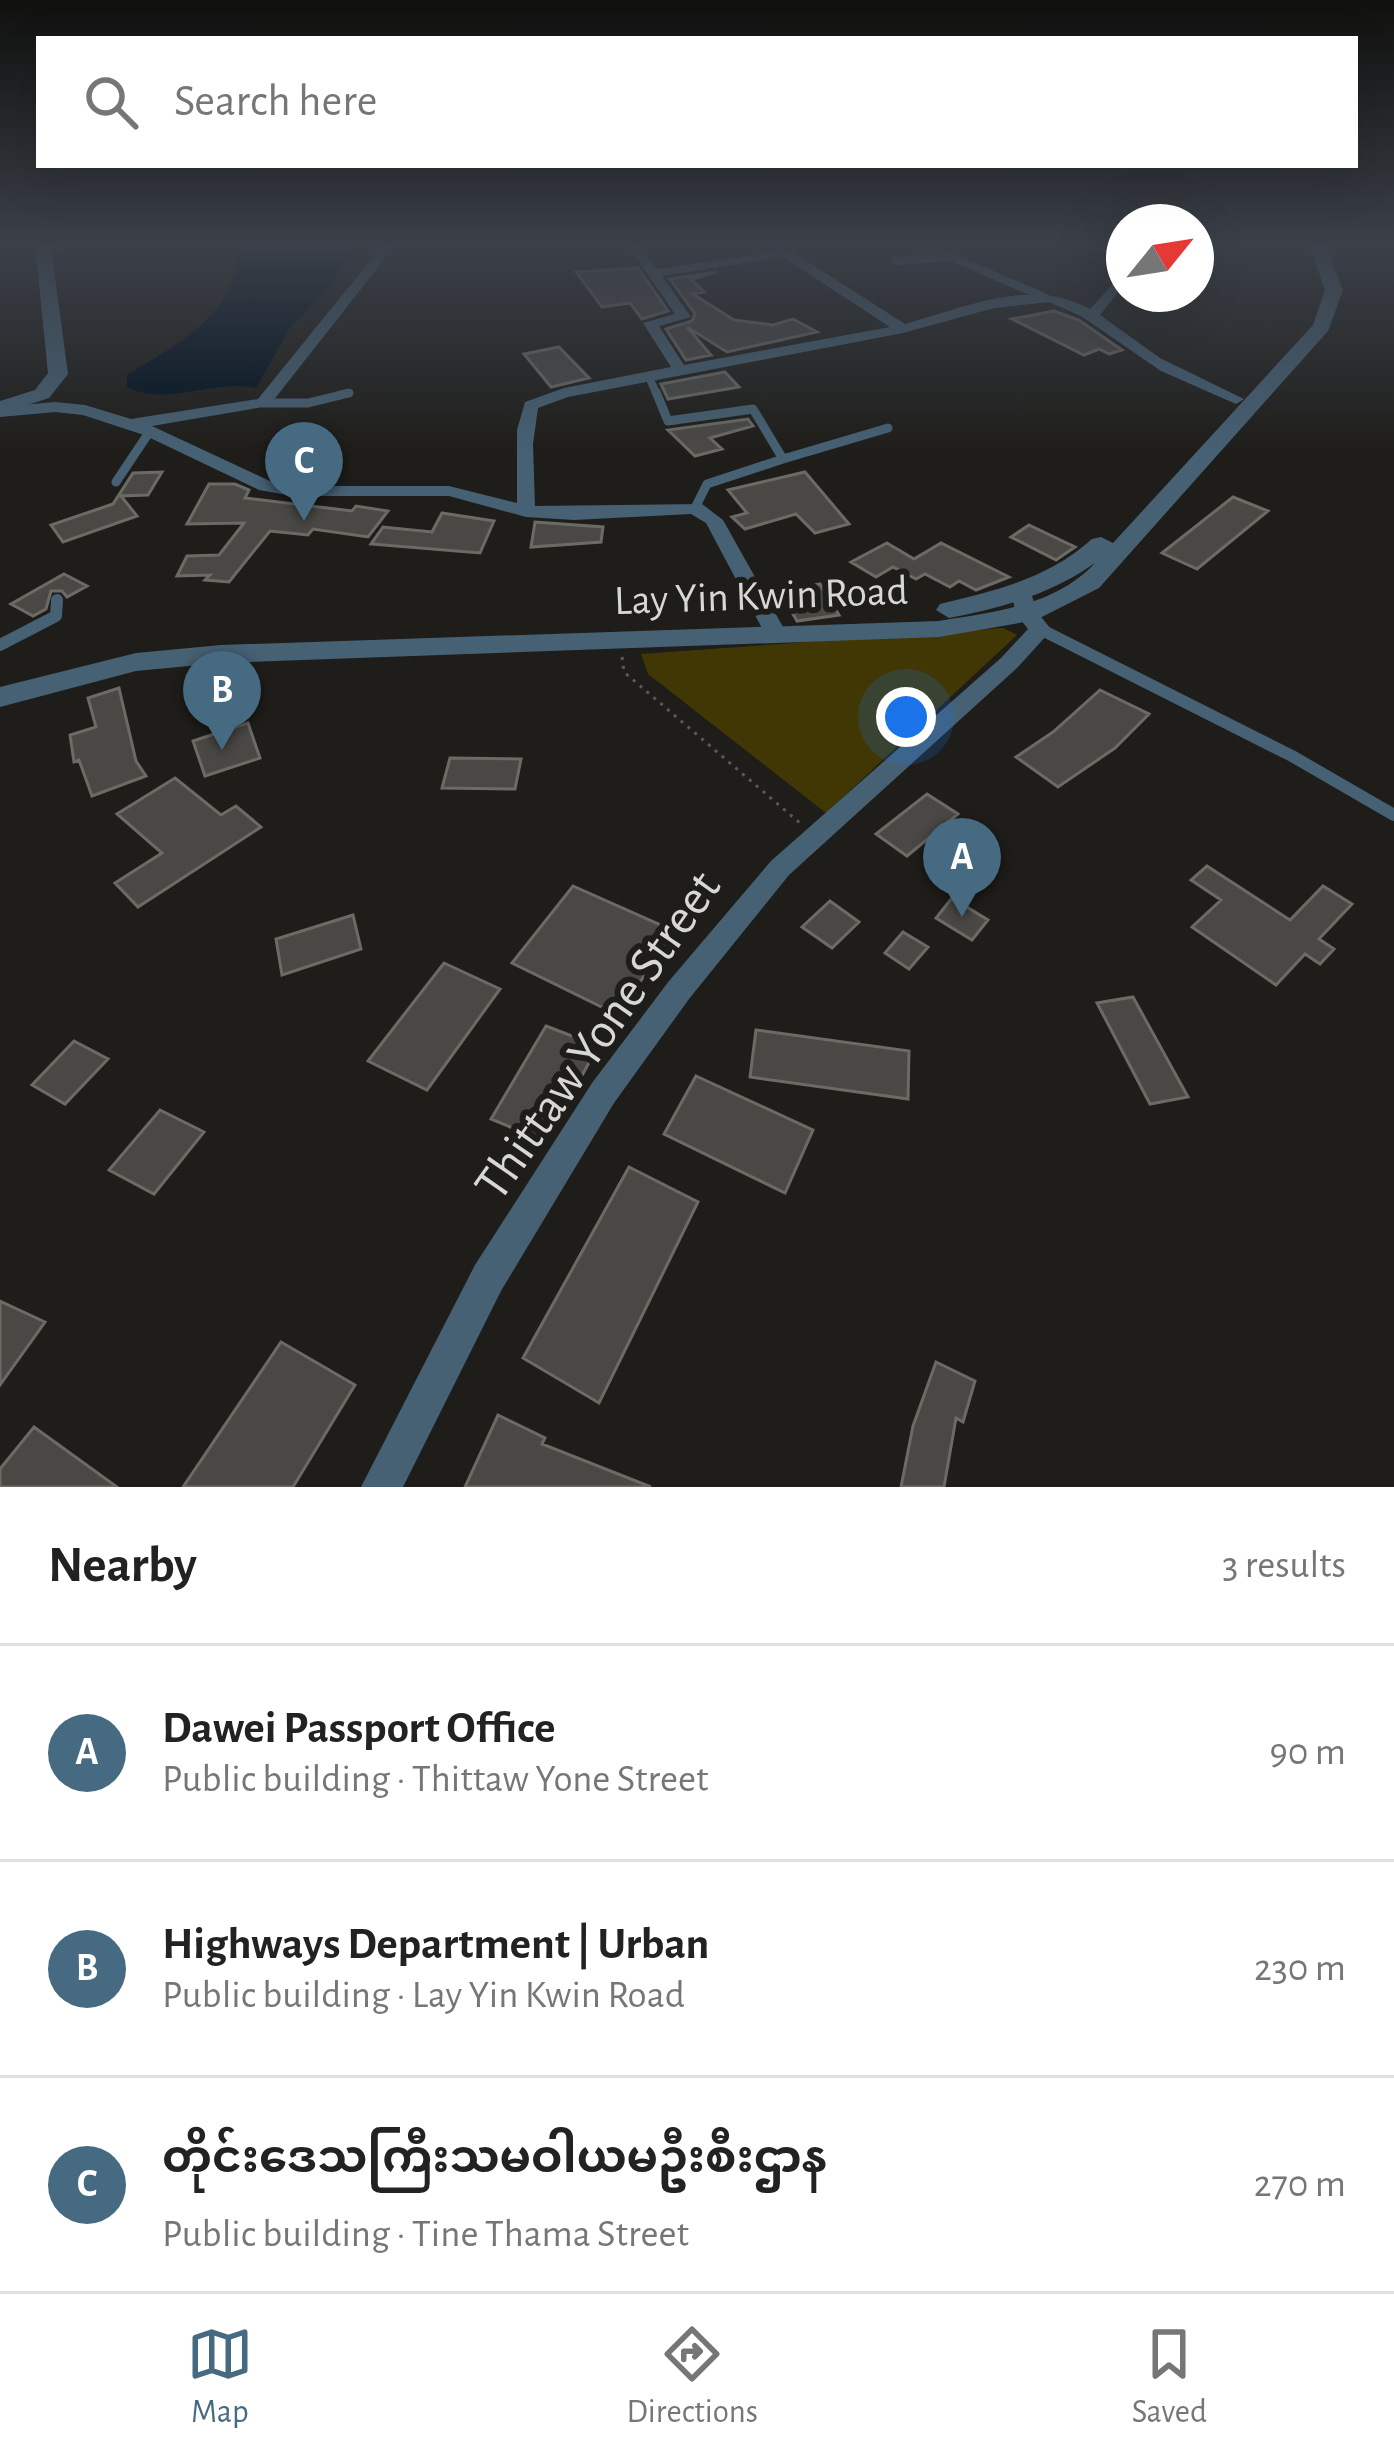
<!DOCTYPE html>
<html lang="en">
<head>
<meta charset="utf-8">
<style>
	:root { --surface:#fff; --page:#f2f2f2; --text:#222; --muted:#767676; --line:#e0e0e0; --accent:#466a81 }
	body { margin:0; font-family:"Alegreya Sans","Noto Sans Myanmar",sans-serif; background:var(--page); color:var(--text) }
	.compass { position:absolute; left:1106px; top:204px; width:108px; height:108px; border-radius:50%; background:var(--surface); box-shadow:0 12px 48px #0002; rotate:60deg }
	.you { position:absolute; left:906px; top:717px; width:42px; height:42px; margin:-30px; border:9px solid #fff; border-radius:50%; background:#1a73e8; box-shadow:0 0 0 18px #1a73e833 }
	.badge { display:grid; place-items:center; width:78px; height:78px; border-radius:50%; background:var(--accent); color:#fff; font-size:39px; font-weight:700 }
	.pin { position:absolute; translate:-50% -99px; filter:drop-shadow(0 3px 6px #0008) }
	.pin::after { content:''; position:absolute; top:63px; width:42px; height:36px; background:inherit; clip-path:polygon(0 0,100% 0,50% 100%) }
	.list { margin:0; padding:0; list-style:none }
	h2 { display:flex; justify-content:space-between; align-items:center; height:156px; margin:0; padding:0 48px; font-size:51px }
	h2 small { font-size:39px; font-weight:400; color:var(--muted) }
	.list li { display:grid; grid-template-columns:78px 1fr auto; gap:36px; align-items:center; box-sizing:border-box; height:216px; padding:0 48px; border-top:3px solid var(--line) }
	.list b { display:block; font-size:45px; white-space:nowrap }
	.list p { margin:0; font-size:39px; white-space:nowrap; color:var(--muted) }
	.list em { font-size:39px; font-style:normal; color:var(--muted) }
	.icon { flex:none; width:66px; height:66px; fill:none; stroke:currentColor; stroke-width:2; stroke-linecap:round; stroke-linejoin:round }
	.map { position:relative; flex:none; width:1394px; height:1487px; overflow:hidden }
	.search { position:absolute; background:var(--surface); box-shadow:0 12px 48px #0002; left:36px; right:36px; top:36px; height:132px; display:flex; align-items:center; gap:30px; box-sizing:border-box; padding:0 42px; border-radius:0px; color:var(--muted); font-size:45px }
	.sheet { height:804px; background:var(--surface) }
	nav { display:flex; justify-content:space-around; align-items:center; box-sizing:border-box; height:168px; border-top:3px solid var(--line); background:var(--surface); font-size:33px; color:var(--muted) }
	nav a { display:grid; justify-items:center; gap:6px }
	nav .on { color:var(--accent) }
	.map>svg:first-child { display:block }
	.green { fill:#413704 }
	.water { fill:#00111f }
	.lines { fill:none; stroke-linecap:round; stroke-linejoin:round }
	.stream { stroke:#00111f; stroke-width:3 }
	.building { fill:#494844; stroke:#6b6a65; stroke-width:3 }
	.path { stroke:#595955; stroke-width:3; stroke-dasharray:3 6; stroke-linecap:butt }
	.service-far2 { stroke:#466174; stroke-width:8 }
	.service-far1 { stroke:#466174; stroke-width:9 }
	.service { stroke:#466174; stroke-width:12 }
	.minor { fill:#466174; fill-rule:evenodd }
	.tertiary { fill:#466174; fill-rule:evenodd }
	.labels { text-anchor:middle; dominant-baseline:central; stroke-width:12; stroke-linejoin:round; paint-order:stroke }
	.street-label { font-size:42px; fill:#d7d7d4; stroke:#1e1d19 }
	.near-street-label { font-size:51px; fill:#d7d7d4; stroke:#1e1d19 }
</style>
</head>
<body>
<div class="map">
<svg width="1394" height="1487" viewBox="0 0 1394 1487">
	<rect width="100%" height="100%" fill="#1e1d19"/>
	<path class="green" d="M 1003,628 L 1017,635 L 826,813 L 648,674 L 641,654 Z"/>
	<path class="water" d="M 237,247 L 356,247 L 327,289 L 290,328 L 256,388 C 214,379 165,407 127,387 L 127,375 C 177,344 238,316 237,247 Z"/>
	<g class="lines">
		<path class="stream" d="M 392,255 L 398,247"/>
	</g>
	<path class="building" d="M 638,268 L 668,311 L 642,319 L 630,303 L 602,307 L 576,272 Z
		M 717,272 L 691,279 L 704,292 L 693,294 L 734,320 L 773,325 L 793,319 L 817,332 L 727,352 L 687,327 L 711,355 L 686,360 L 666,329 L 692,321 L 695,314 L 670,279 Z
		M 1054,311 L 1079,320 L 1122,350 L 1109,354 L 1099,349 L 1084,355 L 1012,319 Z
		M 559,347 L 589,378 L 551,387 L 524,354 Z
		M 725,372 L 739,387 L 668,399 L 661,384 Z
		M 748,419 L 753,426 L 710,438 L 722,449 L 695,456 L 668,430 Z
		M 162,472 L 148,495 L 121,496 L 137,516 L 63,542 L 51,525 L 113,504 L 133,473 Z
		M 805,472 L 849,524 L 815,533 L 796,514 L 745,529 L 732,517 L 747,513 L 728,490 Z
		M 209,484 L 235,484 L 249,490 L 245,498 L 352,511 L 356,506 L 388,511 L 368,537 L 313,529 L 308,535 L 270,531 L 229,582 L 205,580 L 210,575 L 177,576 L 187,556 L 219,555 L 244,523 L 187,524 Z
		M 1233,497 L 1268,511 L 1197,569 L 1162,553 Z
		M 442,513 L 494,521 L 480,553 L 371,544 L 383,527 L 432,532 Z
		M 535,522 L 603,527 L 601,542 L 531,547 Z
		M 1029,525 L 1075,547 L 1056,560 L 1011,537 Z
		M 887,543 L 914,559 L 941,543 L 1009,577 L 976,590 L 959,581 L 950,587 L 925,574 L 916,579 L 893,567 L 876,577 L 851,562 Z
		M 64,574 L 87,586 L 67,597 L 62,591 L 51,591 L 46,609 L 33,616 L 11,604 Z
		M 820,584 L 839,615 L 797,621 L 780,591 Z
		M 119,688 L 136,761 L 146,776 L 92,796 L 79,760 L 74,762 L 70,735 L 96,727 L 88,698 Z
		M 1100,690 L 1149,714 L 1115,748 L 1058,787 L 1016,757 L 1053,732 Z
		M 248,723 L 260,758 L 205,776 L 193,741 Z
		M 450,758 L 521,759 L 515,789 L 442,788 Z
		M 175,778 L 221,815 L 236,806 L 261,827 L 138,907 L 115,883 L 162,853 L 117,814 Z
		M 927,794 L 958,814 L 907,856 L 876,834 Z
		M 1207,866 L 1290,920 L 1323,886 L 1352,904 L 1319,939 L 1334,949 L 1320,964 L 1305,954 L 1276,985 L 1192,927 L 1221,900 L 1191,880 Z
		M 573,886 L 674,931 L 618,1015 L 512,963 Z
		M 952,898 L 988,920 L 972,940 L 936,918 Z
		M 830,901 L 859,922 L 832,948 L 802,927 Z
		M 353,915 L 361,949 L 282,975 L 276,939 Z
		M 903,932 L 928,947 L 909,969 L 885,953 Z
		M 444,963 L 500,989 L 427,1090 L 368,1061 Z
		M 1133,997 L 1188,1097 L 1150,1104 L 1097,1003 Z
		M 546,1026 L 598,1046 L 546,1142 L 491,1119 Z
		M 756,1030 L 909,1051 L 908,1099 L 750,1077 Z
		M 74,1041 L 108,1059 L 65,1104 L 32,1085 Z
		M 696,1076 L 813,1130 L 785,1193 L 664,1134 Z
		M 160,1110 L 204,1132 L 154,1194 L 109,1170 Z
		M 629,1167 L 698,1202 L 599,1403 L 523,1358 Z
		M 0,1301 L 45,1322 L 0,1385 Z
		M 281,1342 L 355,1385 L 293,1487 L 183,1487 Z
		M 936,1362 L 975,1381 L 963,1422 L 956,1418 L 944,1487 L 901,1487 L 913,1426 Z
		M 498,1415 L 545,1438 L 542,1444 L 651,1487 L 465,1487 Z
		M 34,1427 L 117,1487 L 0,1487 L 0,1469 Z"/>
	<g class="lines">
		<path class="path" d="M 622,657 L 624,672 L 801,824"/>
		<path class="service-far2" d="M 896,261 L 952,257 L 1046,298
			M 649,377 L 657,395
			M 339,395 L 349,393"/>
		<path class="service-far1" d="M 656,392 L 668,421 L 753,409 L 783,459 L 707,484 L 695,508
			M 263,403 L 308,403 L 349,393
			M 783,459 L 888,428
			M 116,482 L 150,431"/>
		<path class="service" d="M 1040,629 L 1292,756 L 1394,815
			M 0,645 L 56,616 L 57,600"/>
		<path class="minor" d="M 381,247 L 394,247 L 269,406 L 152,426 L 270,481 L 293,486 L 449,486 L 517,503 L 517,430 L 525,402 L 564,388 L 671,367 L 643,323 L 675,314 L 629,247 L 641,247 L 657,269 L 790,250 L 905,324 C 964,308 1032,276 1090,309 L 1124,272 L 1124,285 L 1100,315 L 1160,358 L 1244,399 L 1236,404 L 1161,371 L 1081,316 L 1049,302 L 994,308 L 903,333 L 568,397 L 538,408 L 533,444 L 535,506 L 702,504 L 723,520 L 787,634 L 776,641 L 765,634 L 706,523 L 691,514 L 574,520 L 526,517 L 449,496 L 293,496 L 259,490 L 144,435 L 83,415 L 55,412 L 0,417 L 0,407 L 55,402 L 85,405 L 131,419 L 258,399 ZM 783,257 L 890,327 L 684,365 L 659,326 L 691,317 L 662,276 Z
			M 1022,590 L 1032,596 L 1037,612 L 1051,629 L 1048,634 L 1017,668 L 789,875 L 689,999 L 614,1103 L 501,1291 L 403,1487 L 361,1487 L 475,1265 L 592,1083 L 669,981 L 771,861 L 1001,658 L 1028,629 L 1016,614 L 1012,596 Z"/>
		<path class="tertiary" d="M 43,247 L 61,247 L 52,255 L 68,374 L 49,398 L 0,414 L 0,401 L 35,390 L 48,373 L 36,254 Z
			M 1310,247 L 1326,247 L 1343,290 L 1328,331 L 1099,588 L 1036,620 L 939,637 L 221,663 L 136,671 L 0,707 L 0,687 L 136,653 L 221,645 L 939,621 C 994,612 1055,606 1095,563 C 1051,594 1002,608 949,618 L 936,610 L 940,604 C 997,590 1047,579 1092,539 L 1101,537 L 1113,543 L 1313,325 L 1325,290 Z"/>
	</g>
	<linearGradient id="sky" x2="0" y2="1"><stop stop-color="#10100e"/><stop offset="0.54" stop-color="#3b4049"/><stop offset="1" stop-color="#3b4049" stop-opacity="0"/></linearGradient>
	<rect width="1394" height="455" fill="url(#sky)"/>
	<g class="labels">
		<g class="street-label">
			<text transform="translate(761 596) rotate(-2)">Lay Yin Kwin Road</text>
		</g>
		<g class="near-street-label">
			<text transform="translate(598 1036) rotate(-55)">Thittaw Yone Street</text>
		</g>
	</g>
</svg>
<svg class="compass" viewBox="-18 -18 36 36"><path d="M0-13l5 13h-10z" fill="#e53935"/><path d="M0 13l5-13h-10z" fill="#767676"/></svg>
<div class="you"></div>
<div class="pin badge" style="left:962px;top:917px">A</div>
<div class="pin badge" style="left:222px;top:750px">B</div>
<div class="pin badge" style="left:304px;top:521px">C</div>
<div class="search"><svg class="icon" aria-label="search" viewBox="0 0 24 24"><circle cx="10" cy="10" r="6"/><path d="M15 15l6 6"/></svg>Search here</div>
</div>
<section class="sheet">
<h2>Nearby<small>3 results</small></h2>
<ul class="list">
<li><span class="badge">A</span><div><b>Dawei Passport Office</b><p>Public building · Thittaw Yone Street</p></div><em>90 m</em></li>
<li><span class="badge">B</span><div><b>Highways Department | Urban</b><p>Public building · Lay Yin Kwin Road</p></div><em>230 m</em></li>
<li><span class="badge">C</span><div><b>တိုင်းဒေသကြီးသမဝါယမဦးစီးဌာန</b><p>Public building · Tine Thama Street</p></div><em>270 m</em></li>
</ul>
</section>
<nav>
<a class="on"><svg class="icon" aria-label="map" viewBox="0 0 24 24"><path d="M3 6l6-2 6 2 6-2v14l-6 2-6-2-6 2zM9 4v14M15 6v14"/></svg>Map</a>
<a><svg class="icon" aria-label="directions" viewBox="0 0 24 24"><path d="M12 3l9 9-9 9-9-9zM9 14v-3h6M13 9l2 2-2 2"/></svg>Directions</a>
<a><svg class="icon" aria-label="saved" viewBox="0 0 24 24"><path d="M7 4h10v16l-5-4-5 4z"/></svg>Saved</a>
</nav>
</body>
</html>
